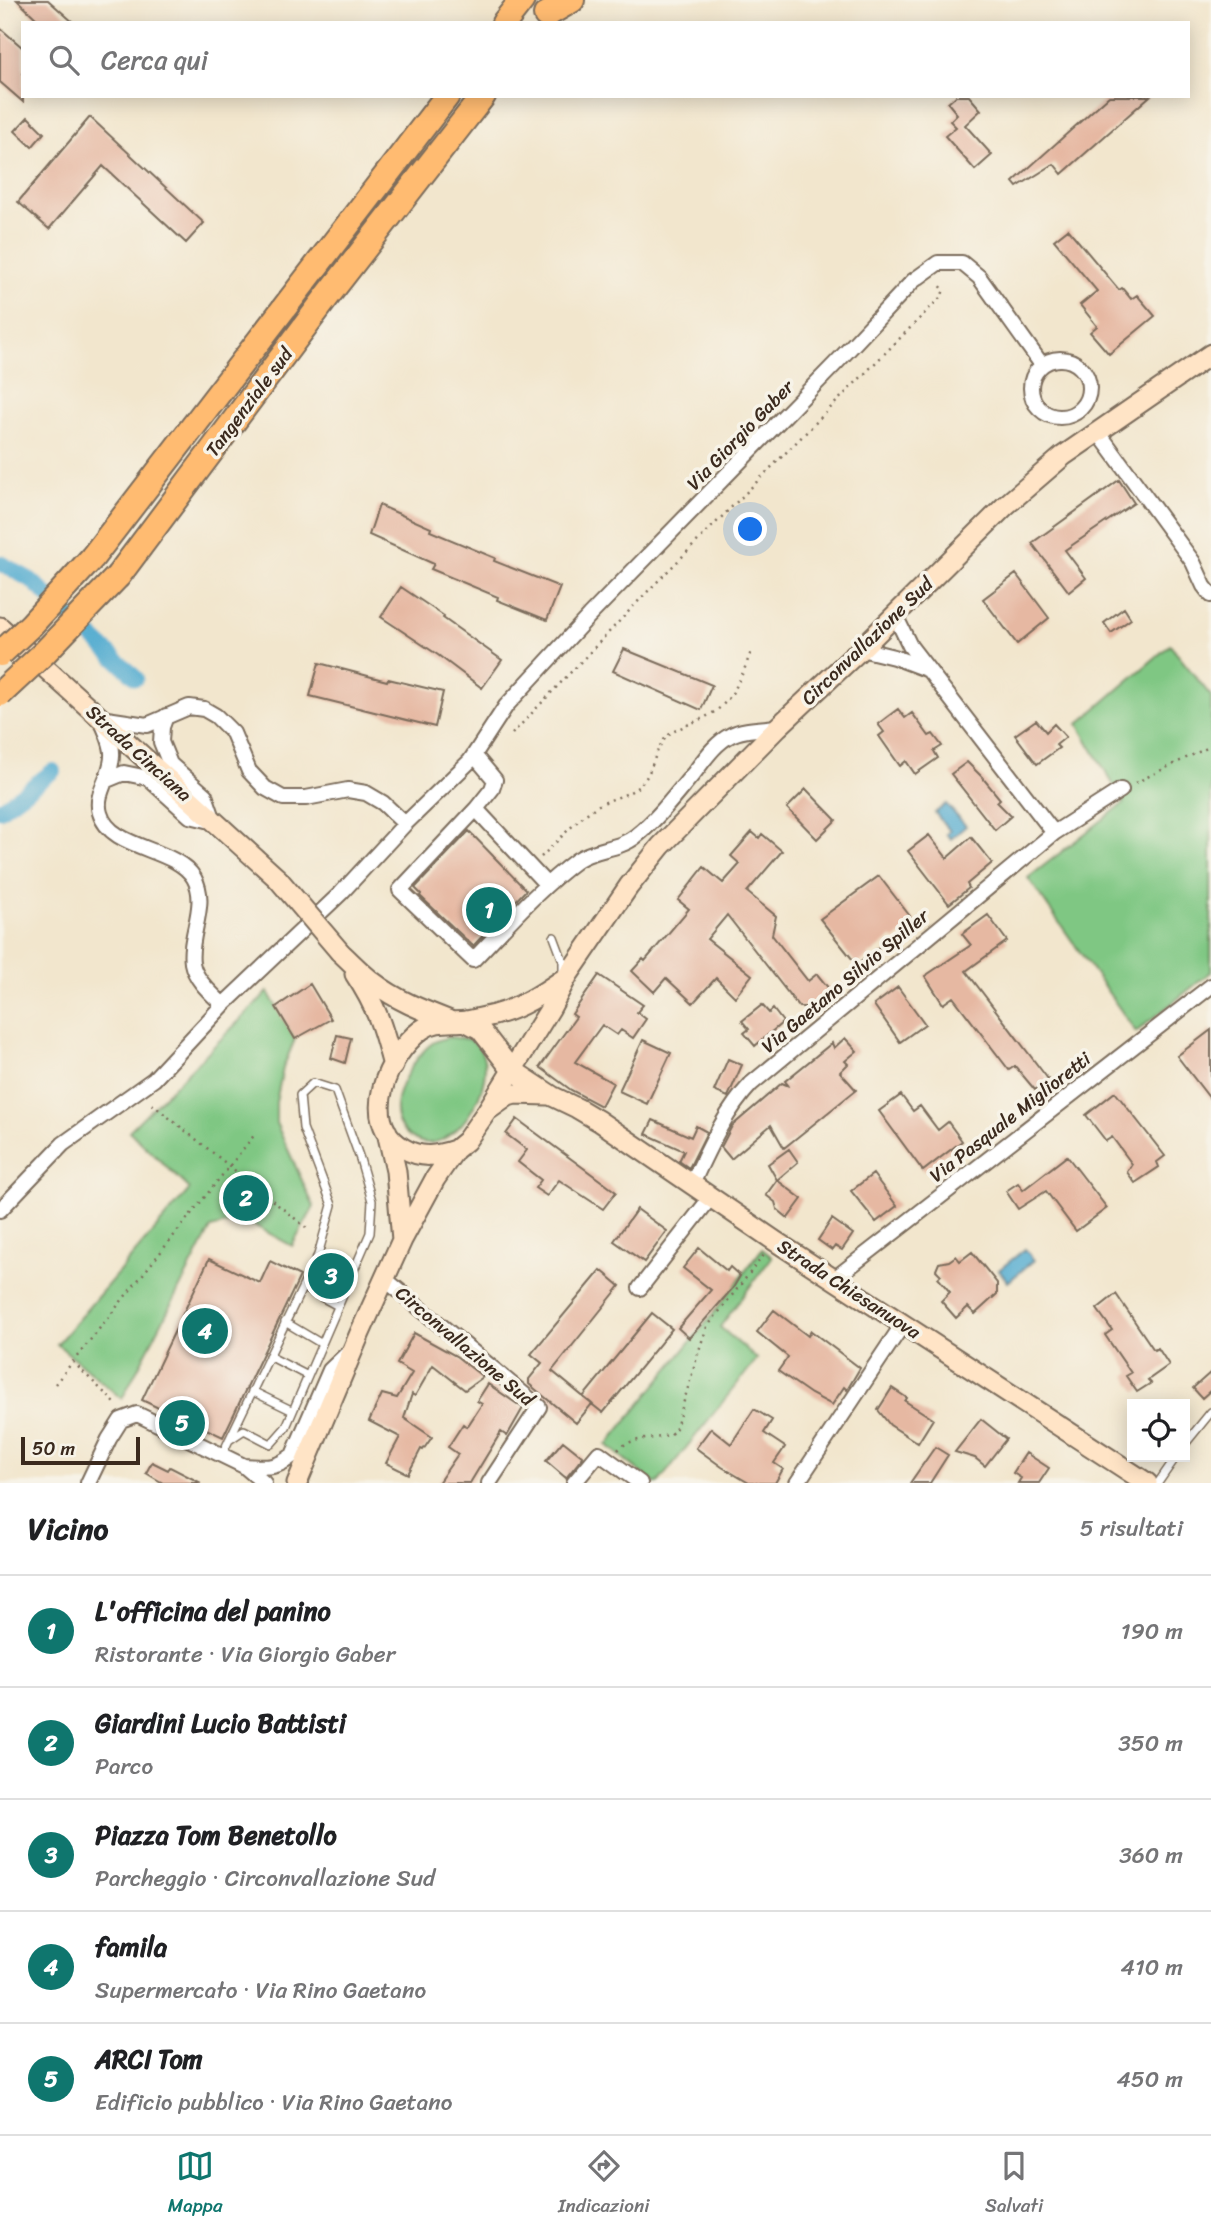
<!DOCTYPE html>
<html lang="it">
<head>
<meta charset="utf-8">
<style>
	:root { --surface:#fff; --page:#f6f6f6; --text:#202124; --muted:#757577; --line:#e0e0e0; --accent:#0f766e }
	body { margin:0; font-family:Sriracha,sans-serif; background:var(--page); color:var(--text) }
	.controls { position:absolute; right:21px; bottom:21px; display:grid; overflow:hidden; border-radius:0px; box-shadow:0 4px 18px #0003 }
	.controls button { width:63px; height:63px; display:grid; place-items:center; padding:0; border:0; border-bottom:2px solid var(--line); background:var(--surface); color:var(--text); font:35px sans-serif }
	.scale { position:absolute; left:21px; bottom:18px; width:119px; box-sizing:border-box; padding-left:7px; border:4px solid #3b2a1e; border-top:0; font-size:19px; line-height:24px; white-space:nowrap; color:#3b2a1e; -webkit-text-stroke:5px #f7f3e8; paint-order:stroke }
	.you { position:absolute; left:751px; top:530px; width:24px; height:24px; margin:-18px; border:5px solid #fff; border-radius:50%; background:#1a73e8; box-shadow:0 0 0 10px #1a73e833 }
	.badge { display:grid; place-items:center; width:46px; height:46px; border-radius:50%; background:var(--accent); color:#fff; font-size:23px; font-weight:700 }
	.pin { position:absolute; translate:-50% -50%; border:4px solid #fff; box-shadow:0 2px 7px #0006 }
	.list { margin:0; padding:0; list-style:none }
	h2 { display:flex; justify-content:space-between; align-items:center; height:91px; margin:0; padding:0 28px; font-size:30px }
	h2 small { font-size:23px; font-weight:400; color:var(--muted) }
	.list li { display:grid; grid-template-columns:46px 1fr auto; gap:21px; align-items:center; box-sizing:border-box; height:112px; padding:0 28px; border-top:2px solid var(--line) }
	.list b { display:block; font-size:26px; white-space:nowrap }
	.list p { margin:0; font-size:23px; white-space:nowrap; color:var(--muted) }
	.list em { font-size:23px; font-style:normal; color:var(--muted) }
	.icon { flex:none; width:38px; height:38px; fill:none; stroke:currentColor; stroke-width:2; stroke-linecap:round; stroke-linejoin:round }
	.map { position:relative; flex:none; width:1211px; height:1483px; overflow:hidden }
	.search { position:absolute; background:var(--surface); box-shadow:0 4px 18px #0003; left:21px; right:21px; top:21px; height:77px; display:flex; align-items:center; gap:18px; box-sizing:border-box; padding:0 24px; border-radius:0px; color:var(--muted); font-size:26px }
	.sheet { height:651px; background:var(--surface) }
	nav { display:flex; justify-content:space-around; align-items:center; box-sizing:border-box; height:98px; border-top:2px solid var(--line); background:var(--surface); font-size:19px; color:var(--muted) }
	nav a { display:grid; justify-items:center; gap:4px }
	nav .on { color:var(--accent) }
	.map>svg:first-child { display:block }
	.green { fill:#7fc783; stroke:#5d7850; stroke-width:2 }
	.water { fill:#53acd0; stroke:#476b77; stroke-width:2 }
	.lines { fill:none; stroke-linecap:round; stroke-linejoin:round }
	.canal { stroke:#53acd0; stroke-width:16 }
	.building { fill:#e6b8a2 }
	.lane-casing { stroke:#7b6c5b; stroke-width:10 }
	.street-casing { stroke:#7b6c5b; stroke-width:18 }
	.secondary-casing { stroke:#7b6c5b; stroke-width:23 }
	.highway-casing { stroke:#7b6c5b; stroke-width:28 }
	.path { stroke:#7b6c5b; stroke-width:2.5; stroke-dasharray:2 5; stroke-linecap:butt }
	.lane { stroke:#fff; stroke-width:7 }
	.street { stroke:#fff; stroke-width:14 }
	.secondary { stroke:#ffe4c6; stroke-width:19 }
	.highway { stroke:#ffbb71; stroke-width:24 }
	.secondary-bridge-casing { stroke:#7b6c5b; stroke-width:23; stroke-linecap:butt }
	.highway-bridge-casing { stroke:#7b6c5b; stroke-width:28; stroke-linecap:butt }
	.secondary-bridge { stroke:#ffe4c6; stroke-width:19 }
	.highway-bridge { stroke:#ffbb71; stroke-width:24 }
	.labels { text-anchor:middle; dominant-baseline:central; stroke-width:7; stroke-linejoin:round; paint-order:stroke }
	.street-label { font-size:19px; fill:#3b2a1e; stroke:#f7f3e8 }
</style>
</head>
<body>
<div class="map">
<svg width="1211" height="1483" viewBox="0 0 1211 1483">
	<rect width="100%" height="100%" fill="#f7f3e8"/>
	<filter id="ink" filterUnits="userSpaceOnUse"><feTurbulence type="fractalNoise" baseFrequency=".0143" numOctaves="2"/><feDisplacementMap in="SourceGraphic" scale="14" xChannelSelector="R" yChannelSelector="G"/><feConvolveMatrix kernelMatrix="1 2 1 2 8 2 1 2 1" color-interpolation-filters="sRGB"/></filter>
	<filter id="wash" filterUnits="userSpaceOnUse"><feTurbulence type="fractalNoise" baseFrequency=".00686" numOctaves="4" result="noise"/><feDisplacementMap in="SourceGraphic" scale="28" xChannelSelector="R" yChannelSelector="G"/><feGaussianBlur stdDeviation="1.57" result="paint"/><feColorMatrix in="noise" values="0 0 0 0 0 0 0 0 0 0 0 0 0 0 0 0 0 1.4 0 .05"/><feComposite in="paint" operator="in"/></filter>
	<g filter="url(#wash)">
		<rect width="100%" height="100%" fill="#f2e6cd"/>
		<path class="green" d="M 1170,645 L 1211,696 L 1211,972 L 1136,1032 L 1028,878 L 1124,803 L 1078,724 Z
			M 268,992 L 295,1039 L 283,1068 L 276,1102 L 276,1123 L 314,1207 L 292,1246 L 254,1225 L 236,1221 L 211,1228 L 122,1399 L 57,1344 L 190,1189 L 129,1131 Z
			M 450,1037 C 456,1038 465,1038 471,1041 C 511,1065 456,1161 416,1140 C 383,1123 397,1088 413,1065 C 418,1058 423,1050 430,1045 C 436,1040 442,1039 450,1037 Z
			M 762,1249 L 772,1257 L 720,1327 L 757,1359 L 658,1483 L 654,1483 L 607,1445 L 710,1318 Z"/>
		<path class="water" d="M 946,804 L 966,826 L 951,839 L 946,834 L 950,831 L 935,813 Z
			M 1025,1249 L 1034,1260 L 1008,1282 L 999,1270 Z"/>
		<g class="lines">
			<path class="canal" d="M 0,563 L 31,580 L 136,678
				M 0,810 L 53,771"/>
		</g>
		<g id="blocks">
			<path class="building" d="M 17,0 L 48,0 L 74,23 L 41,23 Z
				M 0,28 L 23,48 L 23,102 L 0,82 Z
				M 956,96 L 969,96 L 981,110 L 965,125 L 992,155 L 975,170 L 945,136 L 956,127 L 950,121 L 957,114 L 948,103 Z
				M 1109,96 L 1150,96 L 1062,174 L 1054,164 L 1017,187 L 1013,182 Z
				M 28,117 L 44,133 L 32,147 L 15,131 Z
				M 90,117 L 204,223 L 186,243 L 103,166 L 49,229 L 18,202 Z
				M 1068,229 L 1119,290 L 1122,288 L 1131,299 L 1137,295 L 1155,316 L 1109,354 L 1090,332 L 1097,326 L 1080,305 L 1097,291 L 1054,240 Z
				M 1119,480 L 1134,503 L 1065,550 L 1086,578 L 1069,592 L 1032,543 Z
				M 379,505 L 431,528 L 430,531 L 495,558 L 494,561 L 560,587 L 547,620 L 497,600 L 498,597 L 431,569 L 434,564 L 369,535 Z
				M 1016,574 L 1049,618 L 1017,644 L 983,599 Z
				M 401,587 L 444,616 L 443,618 L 502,660 L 482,688 L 438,655 L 381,617 Z
				M 1124,608 L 1131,619 L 1111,633 L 1104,623 Z
				M 624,649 L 712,685 L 701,710 L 613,671 Z
				M 319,663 L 387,681 L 388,679 L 443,692 L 435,727 L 310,696 Z
				M 898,709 L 905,718 L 912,713 L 929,736 L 933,734 L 942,746 L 934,751 L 938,758 L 915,774 L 906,761 L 900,766 L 879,736 L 884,732 L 878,724 Z
				M 1036,720 L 1046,732 L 1054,724 L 1066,737 L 1056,745 L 1059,748 L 1037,764 L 1015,735 Z
				M 967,762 L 982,777 L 1000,799 L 997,802 L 1011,816 L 995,830 L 951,774 Z
				M 806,789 L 836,820 L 817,839 L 787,808 Z
				M 469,831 L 526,890 L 473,946 L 420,896 L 421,894 L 415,888 Z
				M 752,832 L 759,838 L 762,834 L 782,851 L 747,892 L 776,916 L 772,935 L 808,981 L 817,974 L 830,990 L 808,1007 L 799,1007 L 727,915 L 707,939 L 752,975 L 735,997 L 716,978 L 693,1003 L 666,978 L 654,992 L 632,971 L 643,959 L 645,961 L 689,909 L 678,900 L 704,867 L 723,883 L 740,864 L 731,856 Z
				M 929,835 L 947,858 L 971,837 L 992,863 L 967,884 L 969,888 L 949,904 L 908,851 Z
				M 879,876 L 916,924 L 894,940 L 892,937 L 857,965 L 820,919 Z
				M 988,915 L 1007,941 L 966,971 L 1048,1079 L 1035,1090 L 1015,1066 L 1009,1070 L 953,997 L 943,1004 L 925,976 L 971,945 L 962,934 Z
				M 599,975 L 643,1005 L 637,1012 L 646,1019 L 633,1038 L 621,1030 L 617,1035 L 602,1025 L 575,1062 L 613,1083 L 601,1106 L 571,1090 L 540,1067 L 576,1017 L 572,1014 Z
				M 310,984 L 331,1019 L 295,1039 L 276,1007 Z
				M 898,987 L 925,1024 L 900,1042 L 874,1005 Z
				M 762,1005 L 769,1013 L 773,1009 L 783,1022 L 755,1046 L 744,1033 L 749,1029 L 742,1021 Z
				M 1211,1030 L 1211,1100 L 1177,1056 Z
				M 337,1035 L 351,1038 L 345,1063 L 331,1058 Z
				M 845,1038 L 857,1051 L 845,1061 L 848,1064 L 840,1072 L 856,1090 L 784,1148 L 771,1125 L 731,1159 L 721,1147 L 732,1126 L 782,1083 L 789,1086 L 785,1081 L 832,1043 L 834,1048 Z
				M 643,1040 L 671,1053 L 647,1104 L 619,1091 Z
				M 728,1059 L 742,1065 L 728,1097 L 714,1091 Z
				M 1115,1092 L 1165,1156 L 1157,1162 L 1159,1167 L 1135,1183 L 1127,1172 L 1132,1164 L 1112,1137 L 1106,1141 L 1086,1115 Z
				M 901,1095 L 913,1111 L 920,1106 L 938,1130 L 948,1122 L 962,1141 L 923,1171 L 879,1111 Z
				M 517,1119 L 616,1192 L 603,1209 L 559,1180 L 547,1196 L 535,1188 L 541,1180 L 518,1162 L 527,1150 L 506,1134 Z
				M 653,1120 L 691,1137 L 696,1126 L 707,1132 L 689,1168 L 679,1161 L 684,1151 L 646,1134 Z
				M 789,1149 L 798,1162 L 777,1180 L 768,1164 Z
				M 1067,1156 L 1107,1208 L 1076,1231 L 1046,1191 L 1018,1209 L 1006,1191 L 1018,1183 L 1023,1190 Z
				M 873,1174 L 897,1206 L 876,1222 L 851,1191 Z
				M 777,1180 L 802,1199 L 788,1218 L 777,1209 L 775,1202 L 766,1195 Z
				M 637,1209 L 667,1231 L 644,1262 L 614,1241 Z
				M 832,1219 L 853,1234 L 842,1250 L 835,1246 L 832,1250 L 818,1240 Z
				M 699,1248 L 727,1271 L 730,1267 L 740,1276 L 733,1288 L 689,1338 L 678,1328 L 711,1290 L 683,1268 Z
				M 972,1252 L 997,1283 L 997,1294 L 975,1314 L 968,1307 L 956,1318 L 941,1301 L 950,1292 L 938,1278 L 941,1275 L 936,1270 L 939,1263 L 949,1261 L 956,1256 L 960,1261 Z
				M 209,1259 L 260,1283 L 270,1261 L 300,1276 L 223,1437 L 198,1425 L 194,1431 L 167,1418 L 169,1413 L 142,1400 Z
				M 601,1270 L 620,1286 L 552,1371 L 592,1404 L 576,1423 L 529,1384 L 529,1379 L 542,1363 L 531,1354 Z
				M 1116,1294 L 1154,1350 L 1158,1348 L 1169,1365 L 1148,1380 L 1151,1383 L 1137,1392 L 1126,1376 L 1131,1373 L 1105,1335 L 1112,1330 L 1097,1309 Z
				M 774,1310 L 808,1336 L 811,1331 L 860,1368 L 847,1390 L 844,1387 L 832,1405 L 811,1394 L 778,1371 L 788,1357 L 757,1332 Z
				M 652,1313 L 672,1329 L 603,1413 L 583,1397 Z
				M 414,1333 L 456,1356 L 483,1377 L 465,1390 L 433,1365 L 415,1396 L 412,1394 L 404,1418 L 432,1437 L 423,1450 L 421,1449 L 408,1474 L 386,1463 L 400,1437 L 369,1421 L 382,1394 L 397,1398 L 412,1373 L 397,1364 Z
				M 1211,1372 L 1211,1390 L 1202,1398 L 1193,1388 Z
				M 488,1384 L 523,1408 L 507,1436 L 501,1432 L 470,1483 L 438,1483 L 458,1454 L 448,1447 L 463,1424 L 467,1427 L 482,1404 L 477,1401 Z
				M 892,1388 L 907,1398 L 905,1401 L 933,1419 L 918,1443 L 890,1425 L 878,1410 Z
				M 754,1409 L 772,1420 L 764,1433 L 785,1447 L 774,1463 L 783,1469 L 775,1483 L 749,1483 L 722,1467 L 696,1448 L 711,1428 L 731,1444 Z
				M 981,1419 L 1006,1439 L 985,1466 L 975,1458 L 955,1452 Z
				M 563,1441 L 583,1457 L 566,1478 L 546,1461 Z
				M 935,1447 L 948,1455 L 930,1483 L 910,1483 Z
				M 1026,1453 L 1049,1468 L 1039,1483 L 1018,1483 L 1021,1478 L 1013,1473 Z
				M 152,1462 L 168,1470 L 170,1467 L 201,1483 L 163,1483 L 146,1473 Z"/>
		</g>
	</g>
	<g filter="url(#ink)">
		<use href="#blocks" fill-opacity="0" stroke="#7b6c5b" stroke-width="2"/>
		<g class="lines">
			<g class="lane-casing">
				<path id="lane" d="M 554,937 L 563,961 L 563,974
					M 318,1255 L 353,1271
					M 303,1287 L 338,1306
					M 285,1322 L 322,1344
					M 269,1356 L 308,1376
					M 252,1391 L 293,1411
					M 1185,1444 L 1211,1412
					M 222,1455 L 229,1440 L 318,1255 L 332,1205 L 303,1128 L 300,1095 L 313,1083 L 335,1090 L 360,1159 L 372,1201 L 370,1233 L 286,1427 L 271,1444 L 244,1430 L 229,1440
					M 1158,1483 L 1176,1457"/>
			</g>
			<g class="street-casing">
				<path id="street" d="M1031 388a29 29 0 1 1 58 0a29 29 0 1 1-58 0Z
					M 1098,432 L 1193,562 L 1204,586 L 1211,595
					M 895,615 L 910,646 L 1054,833
					M 861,649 L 894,657 L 926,669
					M 166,716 L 162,727 L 161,742 L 170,764 L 205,795 L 214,821
					M 100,718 L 147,725 L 189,707 L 204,709 L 216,716 L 233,733 L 249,771 L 265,788 L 283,798 L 306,798 L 348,790 L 366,793 L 383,803 L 405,824
					M 101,720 C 106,731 113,745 112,756 C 112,776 94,793 100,813 C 110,850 176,847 194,878 C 209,904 188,935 192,963 C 195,980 212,994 223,1005
					M 474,755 L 495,780 L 492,789 L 476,809 L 547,885
					M 107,780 L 124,773 L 148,778 L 190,816 L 211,821
					M 476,809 L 400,890 L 473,960 C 506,926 539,888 577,860 C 595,848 619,850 636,836 C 657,820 677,793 694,773 C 704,760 715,743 731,735 C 744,728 763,729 778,727
					M 692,1184 C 709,1148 724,1113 751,1084 L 1054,833 L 1121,790
					M 0,1210 L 63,1144 L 154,1079 L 223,1005 L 341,893 L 405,824 L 470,761 L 506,706 L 589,616 L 836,363 L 913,281 L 938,263 L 962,263 L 979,277 L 1042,365
					M 834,1279 L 1211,986
					M 386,1280 L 539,1407 L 489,1483
					M 640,1288 L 711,1197
					M 244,1466 C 266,1467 275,1470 293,1455 L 330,1370 L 350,1351
					M 88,1483 L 109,1439 L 121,1420 L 137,1414 L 244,1466 L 264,1483
					M 574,1483 L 599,1453 L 640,1483
					M 797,1483 L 903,1324"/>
			</g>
			<g class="secondary-casing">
				<path id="secondary" d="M 0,627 L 278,879
					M 340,952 C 351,962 361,973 373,982 C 396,1000 422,1010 448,1020
					M 355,974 C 377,1007 383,1028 393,1066
					M 465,1021 L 480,1029 L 511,1069 L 552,1096 L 577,1108 L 599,1121 L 775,1241 L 1147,1483
					M 487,1111 L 550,1009 L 568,975 L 629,886 L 661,846 L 778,727 L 861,649 L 1005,506 L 1063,456 L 1211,354
					M 387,1132 L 396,1171 L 402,1240
					M 455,1150 C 437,1156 421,1159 403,1148 C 358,1121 388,1055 421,1030 C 436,1019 451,1023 467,1021 C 476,1019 485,1017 494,1015 C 521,1008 542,994 565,978
					M 297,1483 L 360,1333 L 402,1240 L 435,1179 L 455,1150 L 466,1141 L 487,1111 L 508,1096 L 515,1094 L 547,1095"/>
			</g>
			<g class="highway-casing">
				<path id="highway" d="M 546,15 L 572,0
					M 504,23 L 522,0
					M 92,558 L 447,96
					M 118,576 L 329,294 L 483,96"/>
			</g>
			<path class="path" d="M 512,734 L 650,589 L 941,297 L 944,290 L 938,283
				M 1135,783 L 1211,746
				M 541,857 C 559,840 576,820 597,806 C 611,798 628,796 640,785 C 655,771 653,747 670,734 C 681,726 697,722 709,715 C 733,703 743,673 752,649
				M 152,1104 L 308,1229
				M 73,1362 L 118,1406
				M 55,1384 L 256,1133
				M 618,1450 C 633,1434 658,1443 675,1431 L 701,1344 L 707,1327 L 764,1255"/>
			<use href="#lane" class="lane"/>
			<use href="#street" class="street"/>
			<use href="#secondary" class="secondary"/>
			<use href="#highway" class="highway"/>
			<g class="secondary-bridge-casing">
				<path id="secondary-bridge" d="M 278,879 L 340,952"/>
			</g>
			<g class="highway-bridge-casing">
				<path id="highway-bridge" d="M 0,654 L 31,625 L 92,558
					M 0,694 L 44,653 L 118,576"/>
			</g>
			<use href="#secondary-bridge" class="secondary-bridge"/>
			<use href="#highway-bridge" class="highway-bridge"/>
		</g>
	</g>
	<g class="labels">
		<g class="street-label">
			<text transform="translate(249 402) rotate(-53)">Tangenziale sud</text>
			<text transform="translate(740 435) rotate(-46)">Via Giorgio Gaber</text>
			<text transform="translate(867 641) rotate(-44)">Circonvallazione Sud</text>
			<text transform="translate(139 753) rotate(42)">Strada Cinciana</text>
			<text transform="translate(845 981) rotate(-40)">Via Gaetano Silvio Spiller</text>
			<text transform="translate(1010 1117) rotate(-38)">Via Pasquale Miglioretti</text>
			<text transform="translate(849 1289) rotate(33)">Strada Chiesanuova</text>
			<text transform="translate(465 1346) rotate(40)">Circonvallazione Sud</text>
		</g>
	</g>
</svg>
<div class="controls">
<button><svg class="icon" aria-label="locate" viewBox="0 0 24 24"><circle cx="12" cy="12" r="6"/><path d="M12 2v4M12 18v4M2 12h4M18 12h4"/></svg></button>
</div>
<div class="scale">50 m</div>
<div class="you"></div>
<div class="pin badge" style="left:489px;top:910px">1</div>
<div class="pin badge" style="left:246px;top:1198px">2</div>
<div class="pin badge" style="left:331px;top:1276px">3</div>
<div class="pin badge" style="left:205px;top:1331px">4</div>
<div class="pin badge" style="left:182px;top:1423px">5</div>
<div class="search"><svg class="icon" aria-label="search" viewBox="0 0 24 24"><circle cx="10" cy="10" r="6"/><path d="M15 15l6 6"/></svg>Cerca qui</div>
</div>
<section class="sheet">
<h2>Vicino<small>5 risultati</small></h2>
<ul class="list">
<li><span class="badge">1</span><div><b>L'officina del panino</b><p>Ristorante · Via Giorgio Gaber</p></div><em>190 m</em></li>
<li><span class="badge">2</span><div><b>Giardini Lucio Battisti</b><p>Parco</p></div><em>350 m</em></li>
<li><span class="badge">3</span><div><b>Piazza Tom Benetollo</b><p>Parcheggio · Circonvallazione Sud</p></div><em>360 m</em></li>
<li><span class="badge">4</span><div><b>famila</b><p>Supermercato · Via Rino Gaetano</p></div><em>410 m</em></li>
<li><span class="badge">5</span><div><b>ARCI Tom</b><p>Edificio pubblico · Via Rino Gaetano</p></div><em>450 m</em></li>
</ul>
</section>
<nav>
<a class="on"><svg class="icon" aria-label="map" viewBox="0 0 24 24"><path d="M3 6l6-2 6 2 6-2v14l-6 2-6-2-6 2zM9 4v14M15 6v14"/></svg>Mappa</a>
<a><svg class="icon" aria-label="directions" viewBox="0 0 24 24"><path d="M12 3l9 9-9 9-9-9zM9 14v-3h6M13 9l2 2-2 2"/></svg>Indicazioni</a>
<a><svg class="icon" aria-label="saved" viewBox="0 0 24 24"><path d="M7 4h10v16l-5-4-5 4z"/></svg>Salvati</a>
</nav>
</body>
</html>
